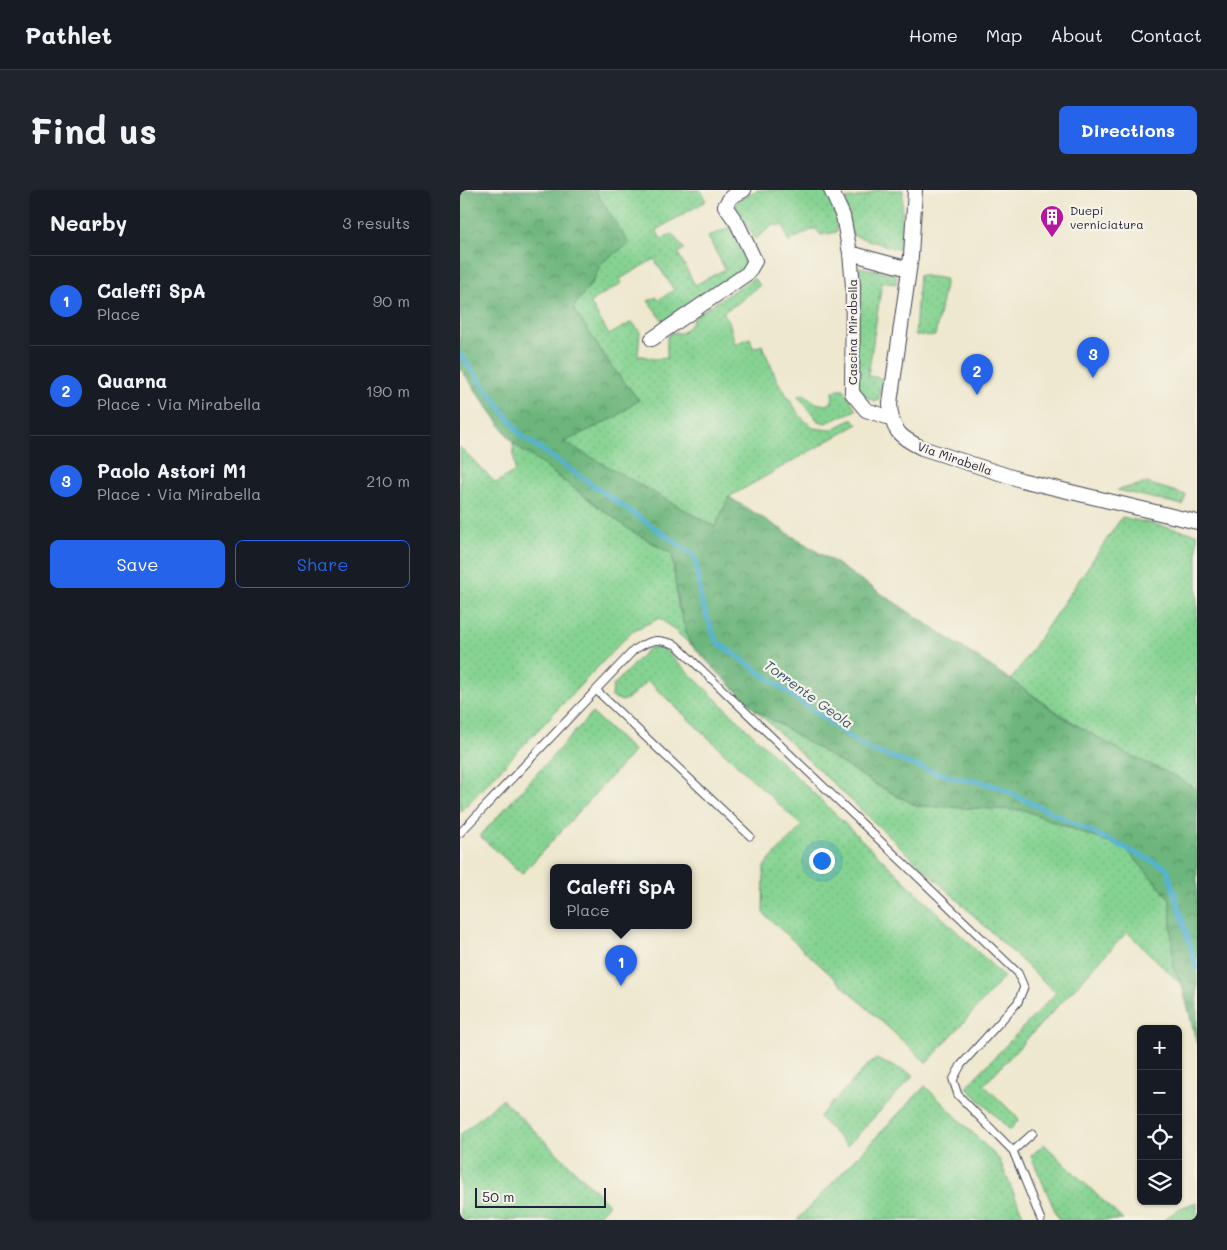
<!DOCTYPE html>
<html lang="en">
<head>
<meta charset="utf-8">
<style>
	:root { --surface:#171b24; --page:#20242c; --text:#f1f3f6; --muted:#9ea1a6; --line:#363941; --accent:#2563eb }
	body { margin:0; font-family:Mali,sans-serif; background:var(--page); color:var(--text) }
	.controls { position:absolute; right:15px; bottom:15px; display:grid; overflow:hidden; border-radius:8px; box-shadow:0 1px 4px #0004 }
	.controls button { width:45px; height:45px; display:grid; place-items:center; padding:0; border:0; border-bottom:1px solid var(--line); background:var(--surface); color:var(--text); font:25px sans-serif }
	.scale { position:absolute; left:15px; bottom:12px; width:131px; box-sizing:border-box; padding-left:5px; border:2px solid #22223b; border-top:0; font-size:14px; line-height:18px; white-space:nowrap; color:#22223b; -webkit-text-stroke:4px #f7f3e8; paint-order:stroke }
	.you { position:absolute; left:361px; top:670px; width:18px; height:18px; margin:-12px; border:4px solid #fff; border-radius:50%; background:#1a73e8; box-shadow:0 0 0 8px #1a73e833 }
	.badge { display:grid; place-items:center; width:32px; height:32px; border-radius:50%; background:var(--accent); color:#fff; font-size:16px; font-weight:700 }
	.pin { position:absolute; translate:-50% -41px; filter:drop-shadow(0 1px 2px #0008) }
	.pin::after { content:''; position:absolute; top:26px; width:18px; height:15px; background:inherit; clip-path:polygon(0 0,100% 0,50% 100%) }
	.popup { position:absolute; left:90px; top:674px; width:142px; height:65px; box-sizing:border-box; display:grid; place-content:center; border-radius:8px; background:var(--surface); filter:drop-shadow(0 1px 4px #0005); font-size:16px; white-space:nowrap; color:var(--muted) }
	.popup b { font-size:19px; color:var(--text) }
	.popup::after { content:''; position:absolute; left:50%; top:100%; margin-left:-10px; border:10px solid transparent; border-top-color:var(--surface) }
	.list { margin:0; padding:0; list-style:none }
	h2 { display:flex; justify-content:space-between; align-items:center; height:65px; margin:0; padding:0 20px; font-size:21px }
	h2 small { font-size:16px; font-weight:400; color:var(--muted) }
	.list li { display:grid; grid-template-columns:32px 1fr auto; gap:15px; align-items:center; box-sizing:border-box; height:90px; padding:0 20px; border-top:1px solid var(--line) }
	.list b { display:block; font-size:19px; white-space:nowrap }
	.list p { margin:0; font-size:16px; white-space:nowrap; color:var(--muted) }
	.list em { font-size:16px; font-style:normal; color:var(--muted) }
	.actions { display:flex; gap:10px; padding:15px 20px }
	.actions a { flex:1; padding:11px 0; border:1px solid var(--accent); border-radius:8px; text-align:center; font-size:18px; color:var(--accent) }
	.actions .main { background:var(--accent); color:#fff }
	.icon { flex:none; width:28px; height:28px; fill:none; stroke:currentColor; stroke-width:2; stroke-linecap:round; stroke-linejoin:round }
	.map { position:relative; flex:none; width:737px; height:1030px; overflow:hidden; border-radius:8px }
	header { display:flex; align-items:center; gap:30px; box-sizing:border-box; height:70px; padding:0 25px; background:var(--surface); border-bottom:1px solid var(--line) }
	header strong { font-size:24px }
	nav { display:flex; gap:28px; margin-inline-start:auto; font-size:18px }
	.intro { display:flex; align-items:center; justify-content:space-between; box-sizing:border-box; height:120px; padding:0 30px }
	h1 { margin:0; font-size:35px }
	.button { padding:12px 22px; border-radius:8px; background:var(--accent); color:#fff; font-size:18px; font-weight:700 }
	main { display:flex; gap:30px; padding:0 30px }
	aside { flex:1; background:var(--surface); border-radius:8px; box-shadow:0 1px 4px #0004 }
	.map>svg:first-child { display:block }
	.grass { fill:url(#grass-dots); stroke:#547a66 }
	.forest { fill:url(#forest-crowns); stroke:#476c5c }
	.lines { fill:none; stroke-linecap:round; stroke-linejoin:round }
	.stream { stroke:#54b3d2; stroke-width:5 }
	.lane-casing { stroke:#414051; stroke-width:9 }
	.street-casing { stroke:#414051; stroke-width:16 }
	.lane { stroke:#fff; stroke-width:7 }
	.street { stroke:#fff; stroke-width:14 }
	.labels { text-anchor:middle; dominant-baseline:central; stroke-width:4.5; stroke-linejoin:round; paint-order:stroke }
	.poi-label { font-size:12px; fill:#22223b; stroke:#f7f3e8; text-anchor:start }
	.street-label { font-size:12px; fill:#22223b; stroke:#f7f3e8 }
	.water-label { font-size:14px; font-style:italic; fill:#345570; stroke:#f7f3e8 }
</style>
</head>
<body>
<header>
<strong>Pathlet</strong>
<nav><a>Home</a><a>Map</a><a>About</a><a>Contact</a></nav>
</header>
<div class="intro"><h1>Find us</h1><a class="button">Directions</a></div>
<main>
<aside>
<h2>Nearby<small>3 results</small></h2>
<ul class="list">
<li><span class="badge">1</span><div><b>Caleffi SpA</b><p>Place</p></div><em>90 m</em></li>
<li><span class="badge">2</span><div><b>Quarna</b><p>Place · Via Mirabella</p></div><em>190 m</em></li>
<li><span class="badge">3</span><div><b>Paolo Astori M1</b><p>Place · Via Mirabella</p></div><em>210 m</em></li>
</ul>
<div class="actions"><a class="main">Save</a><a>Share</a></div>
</aside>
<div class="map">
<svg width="737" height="1030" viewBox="0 0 737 1030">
	<defs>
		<pattern id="grass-dots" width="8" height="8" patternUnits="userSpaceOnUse" patternTransform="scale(1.25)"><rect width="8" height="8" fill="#85d392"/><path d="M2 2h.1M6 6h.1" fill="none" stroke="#73b57f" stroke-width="1.8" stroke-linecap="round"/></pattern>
		<pattern id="forest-crowns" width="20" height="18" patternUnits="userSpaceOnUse" patternTransform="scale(1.25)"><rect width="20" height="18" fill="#6cb57c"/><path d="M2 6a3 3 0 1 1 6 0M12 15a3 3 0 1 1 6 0" fill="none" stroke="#589367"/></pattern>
	</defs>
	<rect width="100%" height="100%" fill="#f7f3e8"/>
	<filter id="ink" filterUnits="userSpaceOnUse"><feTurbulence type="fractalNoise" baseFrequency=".02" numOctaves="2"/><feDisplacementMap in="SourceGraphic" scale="10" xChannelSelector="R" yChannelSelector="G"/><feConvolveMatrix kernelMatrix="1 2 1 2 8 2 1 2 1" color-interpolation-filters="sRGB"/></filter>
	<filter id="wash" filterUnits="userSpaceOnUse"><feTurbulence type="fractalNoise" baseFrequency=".0096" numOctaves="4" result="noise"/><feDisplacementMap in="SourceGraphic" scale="20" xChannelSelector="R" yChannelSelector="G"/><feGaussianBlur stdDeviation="1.12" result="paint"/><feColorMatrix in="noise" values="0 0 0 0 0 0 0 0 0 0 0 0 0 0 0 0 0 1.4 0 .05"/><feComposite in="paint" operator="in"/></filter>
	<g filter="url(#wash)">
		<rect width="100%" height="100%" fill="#eee8cf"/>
		<path class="grass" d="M 135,0 L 240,0 L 246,11 L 196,40 L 201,49 L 212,44 L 224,59 L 218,63 L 235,95 L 265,79 L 248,47 C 256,42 263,42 270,36 L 288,67 L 287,73 L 281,82 L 203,131 L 188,111 L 196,107 L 198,110 L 214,100 L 194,69 L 160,89 L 162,93 L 130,112 L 149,145 L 172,132 L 180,142 L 178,165 L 194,169 L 207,168 L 207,147 L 211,143 L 222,143 L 231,134 L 235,126 L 293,88 L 300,95 L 277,114 L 263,122 L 269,131 L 275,154 L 290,148 L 293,158 L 302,155 L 317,190 L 340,226 L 353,238 L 370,240 L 393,229 L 398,234 L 269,307 L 255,337 L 103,252 L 154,228 L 179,210 L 152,177 L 113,118 L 133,91 L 141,73 L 168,54 Z
			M 298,0 L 366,0 C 372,13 378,27 377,42 L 361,45 L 355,38 L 328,52 L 324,36 L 313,35 L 295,49 L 274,15 L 284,6 Z
			M 417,0 L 443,0 L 440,60 L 392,45 L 385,9 L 405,6 Z
			M 398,77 L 437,84 L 436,94 L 422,92 L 408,186 L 422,188 L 418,211 C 407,211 400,202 396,192 Z
			M 459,85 L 486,89 L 475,146 L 455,145 Z
			M 378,199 L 384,199 L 396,220 L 366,233 L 358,231 L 338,206 L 344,204 L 356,213 L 365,215 L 372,212 L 373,202 Z
			M 53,253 L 170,340 L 212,364 L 218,415 L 230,454 L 200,428 L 172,441 L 0,622 L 0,257 L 36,293 L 55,281 Z
			M 687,293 L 726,305 L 723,315 L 657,300 Z
			M 662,327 L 737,344 L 737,600 C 713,584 687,574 661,561 C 622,540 587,515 551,490 Z
			M 189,458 L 203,458 L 544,787 L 467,873 L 303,723 L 304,676 L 342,636 L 188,491 L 169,508 L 162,511 L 152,507 L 153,496 Z
			M 293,518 L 415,594 L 457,616 L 564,620 L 667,660 L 710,709 L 713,777 L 722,795 L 667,742 L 524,895 L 559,929 L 550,940 L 506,897 L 596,803 Z
			M 132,523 L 174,561 L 62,684 L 20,646 Z
			M 416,869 L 454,885 L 387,956 L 359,927 L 406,877 Z
			M 465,896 L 539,969 L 565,1030 L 337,1030 Z
			M 42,909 L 149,1014 L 134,1030 L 0,1030 L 0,945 Z
			M 584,954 L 663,1030 L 599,1030 L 571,966 Z
			M 737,1012 L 737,1030 L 704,1030 L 720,1018 Z"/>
		<path class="forest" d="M 0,0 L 135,0 L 169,54 L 141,73 L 133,91 L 113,118 L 152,177 L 179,210 L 154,228 L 104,252 L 255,337 L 269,307 L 371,370 L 551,490 L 606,529 L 663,562 L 717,587 L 737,600 L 737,854 L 722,795 L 713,777 L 710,709 L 667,660 L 564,620 L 457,616 L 415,594 L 293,518 L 230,454 L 218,415 L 212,364 L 170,340 L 53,253 L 0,178 Z"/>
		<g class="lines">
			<path class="stream" d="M 0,164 L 62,246 L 235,366 L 241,410 L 256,451 L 407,559 L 493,588 L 522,592 L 538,597 L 707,678 L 737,779"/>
		</g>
	</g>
	<g filter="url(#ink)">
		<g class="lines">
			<g class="lane-casing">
				<path id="lane" d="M 136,500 L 290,646
					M 0,643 L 174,460 C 192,449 196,448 216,455 L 558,783 L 564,797 L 558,812 L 501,875 L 493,890 L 498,905 L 553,961 L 581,1030
					M 553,961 L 573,943"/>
			</g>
			<g class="street-casing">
				<path id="street" d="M 371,0 L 383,26 L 390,63 L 393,96 L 392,203 L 406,220 L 430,228
					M 455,0 L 451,66 L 430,213 C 431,240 439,247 462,258 L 561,290 L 737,332
					M 390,63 L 449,79
					M 192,149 L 288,83 L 295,71 L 277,33 L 265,16 L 271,7 L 284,0"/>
			</g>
			<use href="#lane" class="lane"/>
			<use href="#street" class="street"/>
		</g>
	</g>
	<defs>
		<g id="building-pin" transform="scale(1.25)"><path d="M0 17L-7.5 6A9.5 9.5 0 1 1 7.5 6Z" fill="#b5179e" stroke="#f7f3e8"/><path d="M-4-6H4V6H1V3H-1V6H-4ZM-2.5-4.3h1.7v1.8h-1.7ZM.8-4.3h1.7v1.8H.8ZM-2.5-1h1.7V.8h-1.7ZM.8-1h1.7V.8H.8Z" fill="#fff"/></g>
	</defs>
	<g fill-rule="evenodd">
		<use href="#building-pin" x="592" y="27"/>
	</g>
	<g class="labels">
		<g class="poi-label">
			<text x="610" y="20">Duepi<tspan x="610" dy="14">verniciatura</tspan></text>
		</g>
		<g class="street-label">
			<text transform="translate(392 142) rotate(-90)">Cascina Mirabella</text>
			<text transform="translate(495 268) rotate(19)">Via Mirabella</text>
		</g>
		<g class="water-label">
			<text transform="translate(349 504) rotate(36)">Torrente Geola</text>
		</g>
	</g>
</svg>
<div class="controls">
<button>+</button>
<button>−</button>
<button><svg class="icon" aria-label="locate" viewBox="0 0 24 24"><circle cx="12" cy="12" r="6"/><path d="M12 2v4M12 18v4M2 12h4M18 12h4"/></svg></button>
<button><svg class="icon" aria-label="layers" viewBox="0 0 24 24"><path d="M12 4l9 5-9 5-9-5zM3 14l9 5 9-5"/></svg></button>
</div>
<div class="scale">50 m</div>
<div class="you"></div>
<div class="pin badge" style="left:161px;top:796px">1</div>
<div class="popup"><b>Caleffi SpA</b>Place</div>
<div class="pin badge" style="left:517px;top:205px">2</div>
<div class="pin badge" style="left:633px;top:188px">3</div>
</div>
</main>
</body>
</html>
